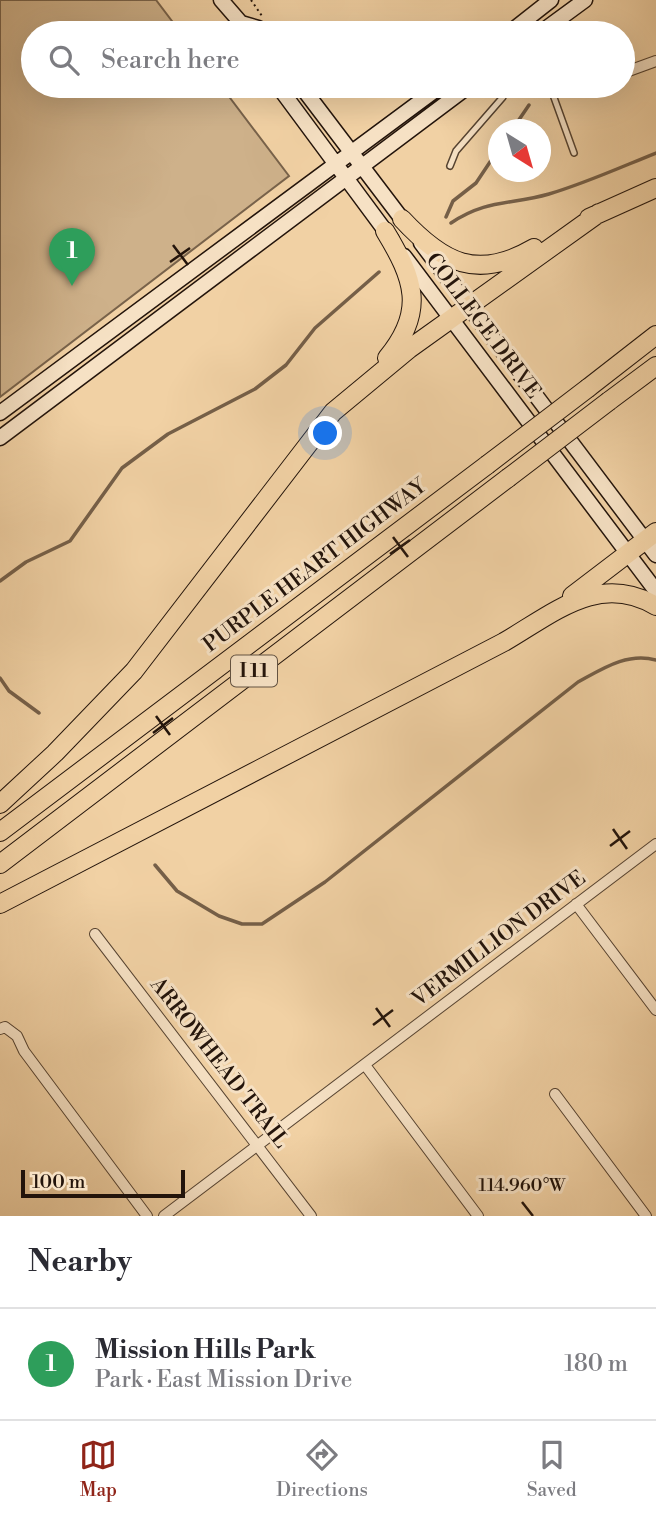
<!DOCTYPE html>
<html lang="en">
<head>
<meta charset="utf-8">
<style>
	:root { --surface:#fff; --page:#f2f2f3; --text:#2b2b33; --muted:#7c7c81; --line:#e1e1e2; --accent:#8f2418 }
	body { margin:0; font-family:"Libre Bodoni",serif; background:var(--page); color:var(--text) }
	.compass { position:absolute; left:488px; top:119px; width:63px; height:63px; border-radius:50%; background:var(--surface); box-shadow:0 7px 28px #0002; rotate:143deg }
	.scale { position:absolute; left:21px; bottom:18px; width:164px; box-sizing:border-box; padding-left:7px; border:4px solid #23140b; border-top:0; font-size:19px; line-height:24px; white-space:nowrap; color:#23140b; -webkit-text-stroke:5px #f6e1c4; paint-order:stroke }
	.you { position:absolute; left:326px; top:434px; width:24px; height:24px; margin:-18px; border:5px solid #fff; border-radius:50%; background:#1a73e8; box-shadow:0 0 0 10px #1a73e833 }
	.badge { display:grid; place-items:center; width:46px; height:46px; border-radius:50%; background:var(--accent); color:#fff; font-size:23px; font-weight:700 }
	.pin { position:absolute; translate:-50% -58px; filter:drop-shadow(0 2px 4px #0008) }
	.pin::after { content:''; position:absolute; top:37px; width:24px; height:21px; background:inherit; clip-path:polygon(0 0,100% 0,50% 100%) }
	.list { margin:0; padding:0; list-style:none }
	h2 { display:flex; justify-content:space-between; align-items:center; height:91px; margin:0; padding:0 28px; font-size:30px }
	h2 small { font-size:23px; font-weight:400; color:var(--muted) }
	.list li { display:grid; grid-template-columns:46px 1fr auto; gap:21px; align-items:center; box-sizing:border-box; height:112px; padding:0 28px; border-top:2px solid var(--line) }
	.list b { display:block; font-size:26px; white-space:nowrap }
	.list p { margin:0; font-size:23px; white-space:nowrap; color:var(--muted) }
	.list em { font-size:23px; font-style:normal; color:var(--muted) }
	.icon { flex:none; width:38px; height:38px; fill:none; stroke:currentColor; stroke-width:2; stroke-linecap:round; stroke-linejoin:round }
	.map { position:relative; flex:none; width:656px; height:1216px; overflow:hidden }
	.search { position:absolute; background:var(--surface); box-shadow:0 7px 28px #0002; left:21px; right:21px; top:21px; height:77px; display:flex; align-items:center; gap:18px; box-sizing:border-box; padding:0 24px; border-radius:38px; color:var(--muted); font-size:26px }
	.sheet { height:203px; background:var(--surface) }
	nav { display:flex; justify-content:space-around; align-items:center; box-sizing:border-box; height:98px; border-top:2px solid var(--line); background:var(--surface); font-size:19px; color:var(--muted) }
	nav a { display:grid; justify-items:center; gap:4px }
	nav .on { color:var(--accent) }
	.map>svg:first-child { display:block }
	.green { fill:#ceb18a; stroke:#78624a; stroke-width:2 }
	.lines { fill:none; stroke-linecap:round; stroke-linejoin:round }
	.stream { stroke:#755f48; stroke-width:3.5 }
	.lane-casing { stroke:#564331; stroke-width:8 }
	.street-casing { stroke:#564331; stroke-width:12 }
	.secondary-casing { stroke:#23140b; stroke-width:17 }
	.highway-casing { stroke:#23140b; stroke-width:20 }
	.path { stroke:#23140b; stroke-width:2; stroke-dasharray:2 3.5; stroke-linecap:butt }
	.lane { stroke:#f6e1c4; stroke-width:5 }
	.street { stroke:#f6e1c4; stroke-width:10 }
	.secondary { stroke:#f6e1c4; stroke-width:14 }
	.highway { stroke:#f1d1a4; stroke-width:18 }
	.highway-bridge-casing { stroke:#23140b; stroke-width:20; stroke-linecap:butt }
	.highway-bridge { stroke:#f1d1a4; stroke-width:18 }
	.ticks { fill:none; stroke:#23140b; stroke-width:2.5 }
	.labels { text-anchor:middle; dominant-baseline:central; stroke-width:6; stroke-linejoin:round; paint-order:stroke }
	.shield { fill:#f6e1c4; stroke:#625242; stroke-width:2 }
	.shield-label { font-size:19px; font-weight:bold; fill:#23140b }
	.street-label { font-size:21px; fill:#23140b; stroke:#f6e1c4 }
	.ticks-label { font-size:18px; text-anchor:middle; fill:#23140b; stroke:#f6e1c4; stroke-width:6; stroke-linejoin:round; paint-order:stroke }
</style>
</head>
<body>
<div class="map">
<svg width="656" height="1216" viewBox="0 0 656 1216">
	<rect width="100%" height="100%" fill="#f1d1a4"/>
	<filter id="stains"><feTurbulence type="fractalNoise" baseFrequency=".00286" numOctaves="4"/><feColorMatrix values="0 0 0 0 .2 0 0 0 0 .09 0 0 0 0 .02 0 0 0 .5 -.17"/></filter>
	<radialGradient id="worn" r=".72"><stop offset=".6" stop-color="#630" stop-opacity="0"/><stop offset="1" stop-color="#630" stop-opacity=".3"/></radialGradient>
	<path class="green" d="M 0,0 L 156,0 L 181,33 L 33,33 L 33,86 L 221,86 L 289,176 L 0,397 Z"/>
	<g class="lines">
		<path class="stream" d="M 512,130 L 529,105
			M 446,217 L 453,201 L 476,183 L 498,150
			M 451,223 C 487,199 511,205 549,194 C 586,183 621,167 656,153
			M 0,581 L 26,562 L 70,541 L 122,468 L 168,434 L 255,389 L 286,365 L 315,328 L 379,272
			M 0,678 L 9,691 L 39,713
			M 155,865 L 177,891 L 219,916 L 242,924 L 262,924 L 325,882 L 578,682 C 602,669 627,652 656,660"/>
		<g class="lane-casing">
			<path id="lane" d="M 552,92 L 574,153
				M 450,166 L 456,151 L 503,97 L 501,86"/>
		</g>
		<g class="street-casing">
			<path id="street" d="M 623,73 L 656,61
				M 552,92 L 590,86
				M 576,904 L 656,1010
				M 95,934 L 311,1216
				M 0,1029 L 5,1027 L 17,1036 L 24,1051 L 147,1216
				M 365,1065 L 478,1216
				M 555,1094 L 646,1216
				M 164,1216 L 656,844"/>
		</g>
		<g class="secondary-casing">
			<path id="secondary" d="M 221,0 L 241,23 L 244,33
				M 241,23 L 258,28 L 262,33
				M 509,33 L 551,0
				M 540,33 L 585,0
				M 278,86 L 392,240
				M 301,86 L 408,227
				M 421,243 L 656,555
				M 404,256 L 656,591
				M 0,413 L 441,86
				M 0,438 L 469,86"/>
		</g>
		<g class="highway-casing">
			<path id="highway" d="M 589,218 L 656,188
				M 402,219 C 443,263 477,281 534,248
				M 385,231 C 414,279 426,311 387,358
				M 588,388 L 656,335
				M 609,401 L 656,366
				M 572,596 L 656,532
				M 0,804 L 55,753 L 134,671 L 333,412 L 409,349 L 599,213
				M 0,832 L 487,465
				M 0,864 L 508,478
				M 0,904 L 504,642 C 554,613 599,572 656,606"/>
		</g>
		<path class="path" d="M 251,0 L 262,16"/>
		<use href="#lane" class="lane"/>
		<use href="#street" class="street"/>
		<use href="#secondary" class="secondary"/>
		<use href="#highway" class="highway"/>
		<g class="highway-bridge-casing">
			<path id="highway-bridge" d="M 487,465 L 588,388
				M 508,478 L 609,401"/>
		</g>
		<use href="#highway-bridge" class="highway-bridge"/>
	</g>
	<path class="ticks" d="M 173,245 L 188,265M 170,262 L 190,248M 393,537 L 408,557M 390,554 L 410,540M 156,716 L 170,735M 153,733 L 173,718M 613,829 L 627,849M 610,846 L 630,831M 376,1008 L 390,1027M 373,1025 L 393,1010M 522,1202 L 533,1216"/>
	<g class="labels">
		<rect class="shield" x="231" y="655.5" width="46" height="31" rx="5"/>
		<g class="shield-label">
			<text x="254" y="671">I 11</text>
		</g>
		<g class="street-label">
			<text transform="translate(483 326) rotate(53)">COLLEGE DRIVE</text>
			<text transform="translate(315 566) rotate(-37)">PURPLE HEART HIGHWAY</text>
			<text transform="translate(499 939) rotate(-37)">VERMILLION DRIVE</text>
			<text transform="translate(219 1063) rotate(52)">ARROWHEAD TRAIL</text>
		</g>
	</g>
	<g class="ticks-label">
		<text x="522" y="1191">114.960°W</text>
	</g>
	<rect width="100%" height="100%" filter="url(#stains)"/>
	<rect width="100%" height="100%" fill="url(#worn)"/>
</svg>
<svg class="compass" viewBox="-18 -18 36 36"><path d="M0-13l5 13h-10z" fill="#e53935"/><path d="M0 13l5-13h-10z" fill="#7c7c81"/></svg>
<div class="scale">100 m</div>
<div class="you"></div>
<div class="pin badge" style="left:72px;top:286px;background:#2e9e5b">1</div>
<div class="search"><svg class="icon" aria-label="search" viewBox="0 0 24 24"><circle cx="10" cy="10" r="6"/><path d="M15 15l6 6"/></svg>Search here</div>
</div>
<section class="sheet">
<h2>Nearby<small></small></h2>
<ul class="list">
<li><span class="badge" style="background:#2e9e5b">1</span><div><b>Mission Hills Park</b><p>Park · East Mission Drive</p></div><em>180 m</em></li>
</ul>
</section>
<nav>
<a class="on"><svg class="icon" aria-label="map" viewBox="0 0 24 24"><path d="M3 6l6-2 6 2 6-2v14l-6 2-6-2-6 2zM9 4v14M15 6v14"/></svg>Map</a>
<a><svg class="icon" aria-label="directions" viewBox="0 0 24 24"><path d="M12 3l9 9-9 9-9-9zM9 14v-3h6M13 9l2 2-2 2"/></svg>Directions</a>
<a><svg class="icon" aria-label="saved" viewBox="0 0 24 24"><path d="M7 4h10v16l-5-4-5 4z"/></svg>Saved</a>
</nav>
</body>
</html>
